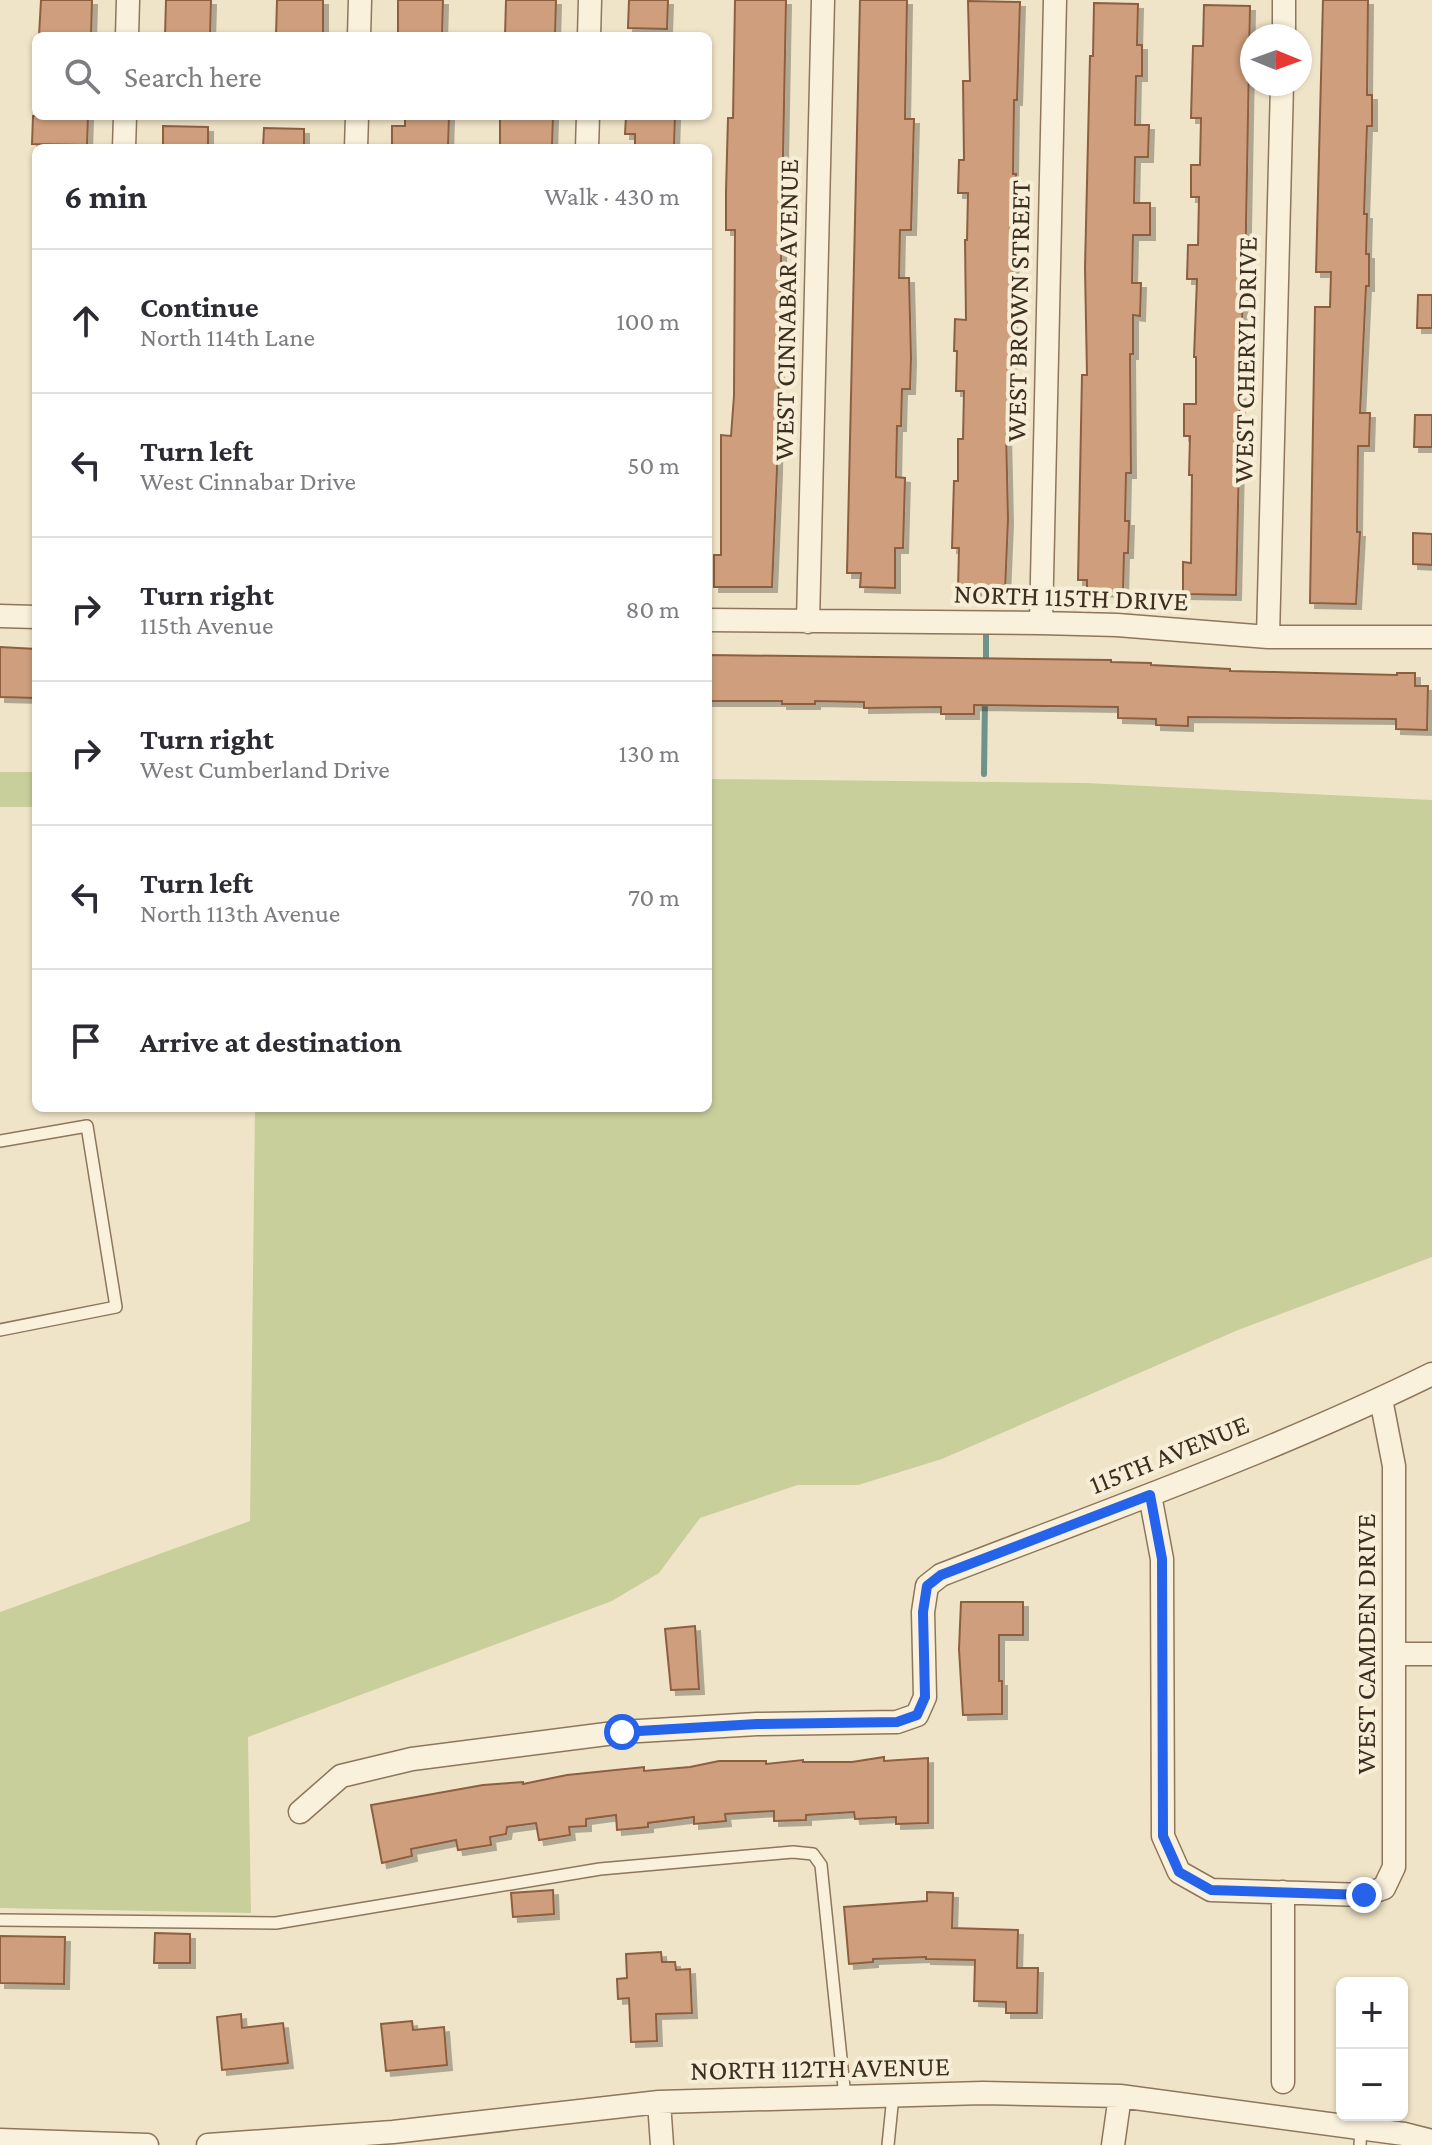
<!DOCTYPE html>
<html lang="en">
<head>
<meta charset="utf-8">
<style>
	:root { --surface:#fff; --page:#f2f2f3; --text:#2b2b33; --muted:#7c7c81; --line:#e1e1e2 }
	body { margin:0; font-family:"Crimson Pro",serif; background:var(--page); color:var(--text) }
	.controls { position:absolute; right:24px; bottom:24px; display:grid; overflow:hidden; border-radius:12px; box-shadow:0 2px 6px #0004 }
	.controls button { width:72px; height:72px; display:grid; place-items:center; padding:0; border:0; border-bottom:2px solid var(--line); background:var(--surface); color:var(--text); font:40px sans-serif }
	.compass { position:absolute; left:1240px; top:24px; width:72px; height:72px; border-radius:50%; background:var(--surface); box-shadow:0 2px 6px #0004; rotate:91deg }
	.stop { position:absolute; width:24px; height:24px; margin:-18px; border:6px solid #2563eb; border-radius:50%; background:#fff }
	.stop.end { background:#2563eb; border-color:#fff; box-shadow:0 2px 8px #0008 }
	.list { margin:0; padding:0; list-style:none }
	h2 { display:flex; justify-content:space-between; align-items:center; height:104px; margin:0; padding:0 32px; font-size:34px }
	h2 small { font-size:26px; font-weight:400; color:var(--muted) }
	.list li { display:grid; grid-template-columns:52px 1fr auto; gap:24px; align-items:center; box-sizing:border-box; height:144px; padding:0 32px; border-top:2px solid var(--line) }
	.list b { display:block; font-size:30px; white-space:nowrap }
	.list p { margin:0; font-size:26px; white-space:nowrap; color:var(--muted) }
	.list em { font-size:26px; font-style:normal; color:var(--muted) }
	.icon { flex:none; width:44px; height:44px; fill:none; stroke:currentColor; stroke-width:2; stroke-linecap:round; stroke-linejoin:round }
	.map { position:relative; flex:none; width:1432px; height:2145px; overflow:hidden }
	.search { position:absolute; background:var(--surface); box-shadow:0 2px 6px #0004; left:32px; top:32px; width:680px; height:88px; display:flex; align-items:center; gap:20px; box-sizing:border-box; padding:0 28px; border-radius:12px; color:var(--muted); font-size:30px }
	.panel { position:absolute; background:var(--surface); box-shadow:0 2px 6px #0004; left:32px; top:144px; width:680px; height:968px; border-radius:12px }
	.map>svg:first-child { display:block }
	.green { fill:#c9cf9b }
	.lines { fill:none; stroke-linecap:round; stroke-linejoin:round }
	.stream { stroke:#6f938a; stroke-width:6 }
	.building { fill:#cf9f7d; stroke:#8d5f41; stroke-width:2; filter:url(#shadow) }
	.lane-casing { stroke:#8d765c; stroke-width:14 }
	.street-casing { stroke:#8d765c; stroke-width:25 }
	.lane { stroke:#faf1dc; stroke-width:11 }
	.street { stroke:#faf1dc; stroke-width:22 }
	.route { stroke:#2563eb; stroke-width:10 }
	.labels { text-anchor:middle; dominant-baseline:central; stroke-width:8; stroke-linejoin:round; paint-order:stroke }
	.street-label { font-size:28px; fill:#3d2e20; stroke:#f7eed8 }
</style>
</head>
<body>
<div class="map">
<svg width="1432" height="2145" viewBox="0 0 1432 2145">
	<defs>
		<filter id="shadow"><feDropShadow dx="5" dy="5" stdDeviation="0" flood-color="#0004"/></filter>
	</defs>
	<rect width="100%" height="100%" fill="#f0e4c8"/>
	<path class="green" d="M 0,772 L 36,772 L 36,807 L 0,807 Z
		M 708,779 L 1086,783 L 1432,800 L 1432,1257 L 1238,1330 L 942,1459 L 858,1485 L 798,1485 L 700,1518 L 659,1573 L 612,1601 L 248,1737 L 251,1913 L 0,1908 L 0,1612 L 250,1521 L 255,1108 L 708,1108 Z"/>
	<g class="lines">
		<path class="stream" d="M 986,663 L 986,626
			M 984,774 L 985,698"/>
	</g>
	<path class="building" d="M 41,0 L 92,0 L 91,36 L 39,36 Z
		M 166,0 L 211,0 L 210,36 L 165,36 Z
		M 277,0 L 323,0 L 323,36 L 276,36 Z
		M 398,0 L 443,0 L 442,36 L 398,36 Z
		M 506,0 L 556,0 L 555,36 L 505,36 Z
		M 629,0 L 668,0 L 667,29 L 628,28 Z
		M 735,0 L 786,0 L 777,469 L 772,587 L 714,587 L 714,555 L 721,555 L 721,435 L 731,436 L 734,396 L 735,230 L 726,230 L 726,191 L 728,118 L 733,118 Z
		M 860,0 L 907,0 L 905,119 L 914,119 L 911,230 L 900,230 L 899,278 L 909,278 L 911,358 L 910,389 L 902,389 L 901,426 L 897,426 L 896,477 L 905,478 L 903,548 L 895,548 L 895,588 L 860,587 L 861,573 L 847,573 Z
		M 1323,0 L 1368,0 L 1367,95 L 1372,95 L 1372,126 L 1367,126 L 1364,214 L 1367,214 L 1366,254 L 1369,254 L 1369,286 L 1366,286 L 1360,413 L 1370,413 L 1369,446 L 1358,446 L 1357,532 L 1360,532 L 1356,604 L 1310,603 L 1315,307 L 1330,307 L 1331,272 L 1316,272 Z
		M 968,1 L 1020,2 L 1017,100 L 1014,100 L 1013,174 L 1016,174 L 1015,194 L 1010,430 L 1006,430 L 1008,519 L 1005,591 L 958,590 L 959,548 L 952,548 L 954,481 L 958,481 L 958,439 L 963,439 L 964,391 L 956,391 L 957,351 L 954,351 L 955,319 L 966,320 L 965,240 L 967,240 L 968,193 L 958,193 L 959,160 L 964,160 L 963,81 L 970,81 Z
		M 1094,3 L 1138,4 L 1137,45 L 1142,45 L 1142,76 L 1136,76 L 1135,125 L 1149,125 L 1148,157 L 1135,157 L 1134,203 L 1150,203 L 1150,235 L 1133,235 L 1132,283 L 1141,283 L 1140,316 L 1133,315 L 1133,354 L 1130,354 L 1131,473 L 1126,473 L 1125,521 L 1129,521 L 1128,553 L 1124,553 L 1123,592 L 1087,591 L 1087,580 L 1078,580 L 1082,375 L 1087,375 L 1085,268 L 1090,56 L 1093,56 Z
		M 1204,5 L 1250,6 L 1245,280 L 1243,280 L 1236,595 L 1183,594 L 1183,562 L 1191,563 L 1192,475 L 1189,475 L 1190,436 L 1184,436 L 1184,404 L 1196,404 L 1196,357 L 1194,357 L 1197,279 L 1187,279 L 1188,245 L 1198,245 L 1199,197 L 1191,197 L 1191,165 L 1200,165 L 1201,118 L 1191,118 L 1193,46 L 1203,46 Z
		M 33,116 L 88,116 L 87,145 L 32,144 Z
		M 405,116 L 449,116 L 448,147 L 392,146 L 392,126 L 405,126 Z
		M 500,116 L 553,116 L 552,147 L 500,146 Z
		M 626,116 L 675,116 L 674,146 L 635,145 L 635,134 L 625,134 Z
		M 163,126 L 208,127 L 208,148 L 163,148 Z
		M 264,128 L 304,129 L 304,148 L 263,148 Z
		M 1418,295 L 1432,295 L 1432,328 L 1417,328 Z
		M 1415,415 L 1432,415 L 1432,447 L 1414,447 Z
		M 1413,533 L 1432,534 L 1432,565 L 1413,564 Z
		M 0,647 L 36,649 L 36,698 L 0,697 Z
		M 708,655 L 1111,660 L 1111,662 L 1151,663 L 1151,665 L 1230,669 L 1230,671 L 1397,675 L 1397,673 L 1415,673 L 1415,686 L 1428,686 L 1427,730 L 1396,729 L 1396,719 L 1188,717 L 1188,726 L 1156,725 L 1156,719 L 1118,718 L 1118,707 L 974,705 L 974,714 L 941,714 L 941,707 L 864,708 L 864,702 L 815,701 L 815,704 L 782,704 L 782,701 L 708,701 Z
		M 961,1602 L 1023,1602 L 1023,1635 L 999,1635 L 999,1681 L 1002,1681 L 1002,1714 L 963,1715 L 959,1649 Z
		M 695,1626 L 699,1689 L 671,1690 L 665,1629 Z
		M 884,1757 L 884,1761 L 928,1758 L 928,1823 L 896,1824 L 896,1817 L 855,1819 L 854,1812 L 806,1815 L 806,1820 L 774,1821 L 774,1811 L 725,1814 L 726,1821 L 694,1824 L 694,1817 L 648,1823 L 648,1827 L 617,1830 L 616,1815 L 586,1819 L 586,1826 L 569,1827 L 570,1835 L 539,1840 L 536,1823 L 507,1827 L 506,1834 L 490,1837 L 491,1845 L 458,1850 L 456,1840 L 411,1849 L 412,1856 L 382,1863 L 371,1805 L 483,1785 L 523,1782 L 523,1784 L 567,1775 L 644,1767 L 644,1771 L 690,1767 L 719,1761 L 766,1761 L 766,1764 L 803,1760 L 803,1762 L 852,1762 Z
		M 553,1890 L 554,1914 L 513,1917 L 511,1893 Z
		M 927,1892 L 953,1893 L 952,1928 L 1018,1930 L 1017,1968 L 1038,1968 L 1037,2013 L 1006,2013 L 1006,2002 L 974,2001 L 975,1960 L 926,1959 L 926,1957 L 873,1959 L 873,1962 L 849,1964 L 844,1907 L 927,1901 Z
		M 155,1933 L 190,1934 L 190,1963 L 154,1963 Z
		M 0,1936 L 65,1937 L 64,1984 L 0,1983 Z
		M 661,1952 L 662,1962 L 675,1962 L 676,1970 L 690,1969 L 692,2013 L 656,2014 L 657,2041 L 631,2042 L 629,1998 L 618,1999 L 617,1979 L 627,1978 L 626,1954 Z
		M 241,2014 L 242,2028 L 283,2023 L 288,2063 L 222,2070 L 217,2017 Z
		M 412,2021 L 413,2030 L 444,2027 L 447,2065 L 386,2071 L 381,2024 Z"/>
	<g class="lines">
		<g class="lane-casing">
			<path id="lane" d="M 0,1141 L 87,1126 L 116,1307 L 0,1330
				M 0,1920 L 276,1923 L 600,1869 L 793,1852 L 813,1854 L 821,1865 L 845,2097
				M 888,2145 L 893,2096
				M 1360,2145 L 1361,2128"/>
		</g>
		<g class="street-casing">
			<path id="street" d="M 127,36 L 128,0
				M 359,36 L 360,0
				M 589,36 L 590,0
				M 1284,36 L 1284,0
				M 124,148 L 125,116
				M 356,148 L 357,116
				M 587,148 L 588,116
				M 0,616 L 36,617
				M 708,620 L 1041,623 L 1117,625 L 1268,637 L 1432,637
				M 808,622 L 823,0
				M 1041,623 L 1055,0
				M 1268,637 L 1282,84
				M 1150,1495 L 1162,1559 L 1163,1836 L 1179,1872 L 1211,1890 L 1364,1895 L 1384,1888 L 1394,1867 L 1394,1466 L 1381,1399
				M 1396,1654 L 1432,1654
				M 300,1812 L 341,1776 L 412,1759 L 622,1732 L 757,1724 L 897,1722 L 917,1715 L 925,1697 L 923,1612 L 927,1586 L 941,1575 C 1106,1511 1273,1452 1432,1374
				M 1283,1892 L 1283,2082
				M 659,2102 L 662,2145
				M 0,2140 L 147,2145
				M 208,2145 L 393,2132 L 659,2102 L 983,2093 L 1120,2096 L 1404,2134 L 1432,2141
				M 1113,2145 L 1120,2096"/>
		</g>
		<use href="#lane" class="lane"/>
		<use href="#street" class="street"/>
	</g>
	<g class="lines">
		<path class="route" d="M 622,1732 L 757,1724 L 897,1722 L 917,1715 L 925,1697 L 923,1612 L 927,1586 L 941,1575 L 1150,1495 L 1162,1559 L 1163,1836 L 1179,1872 L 1211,1890 L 1364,1895"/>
	</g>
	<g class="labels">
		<g class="street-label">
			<text transform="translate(786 310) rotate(-89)">WEST CINNABAR AVENUE</text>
			<text transform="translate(1018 311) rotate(-89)">WEST BROWN STREET</text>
			<text transform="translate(1245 360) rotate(-89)">WEST CHERYL DRIVE</text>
			<text transform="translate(1071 597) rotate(2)">NORTH 115TH DRIVE</text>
			<text transform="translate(1169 1454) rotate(-22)">115TH AVENUE</text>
			<text transform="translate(1365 1644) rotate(-90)">WEST CAMDEN DRIVE</text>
			<text transform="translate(820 2068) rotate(-1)">NORTH 112TH AVENUE</text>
		</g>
	</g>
</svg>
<div class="controls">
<button>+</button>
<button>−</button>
</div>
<svg class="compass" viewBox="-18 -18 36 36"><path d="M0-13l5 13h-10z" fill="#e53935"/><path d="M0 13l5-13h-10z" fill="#7c7c81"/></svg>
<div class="stop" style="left:622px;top:1732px"></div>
<div class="stop end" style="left:1364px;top:1895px"></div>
<div class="search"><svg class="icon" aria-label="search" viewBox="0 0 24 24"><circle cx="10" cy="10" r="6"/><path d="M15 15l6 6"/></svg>Search here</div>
<section class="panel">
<h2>6 min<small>Walk · 430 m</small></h2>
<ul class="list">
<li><svg class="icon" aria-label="ahead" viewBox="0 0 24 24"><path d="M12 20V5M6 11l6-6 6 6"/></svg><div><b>Continue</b><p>North 114th Lane</p></div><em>100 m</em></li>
<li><svg class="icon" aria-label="left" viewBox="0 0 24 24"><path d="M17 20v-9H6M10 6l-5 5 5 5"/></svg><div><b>Turn left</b><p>West Cinnabar Drive</p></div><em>50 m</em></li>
<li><svg class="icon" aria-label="right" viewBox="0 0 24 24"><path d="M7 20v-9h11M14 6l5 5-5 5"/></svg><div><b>Turn right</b><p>115th Avenue</p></div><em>80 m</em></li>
<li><svg class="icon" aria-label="right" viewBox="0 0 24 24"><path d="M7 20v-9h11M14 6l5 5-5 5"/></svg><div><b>Turn right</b><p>West Cumberland Drive</p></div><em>130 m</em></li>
<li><svg class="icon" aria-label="left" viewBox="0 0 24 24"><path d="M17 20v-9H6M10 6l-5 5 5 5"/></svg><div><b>Turn left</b><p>North 113th Avenue</p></div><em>70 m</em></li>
<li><svg class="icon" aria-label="arrive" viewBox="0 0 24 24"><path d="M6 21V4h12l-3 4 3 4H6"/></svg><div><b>Arrive at destination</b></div></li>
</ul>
</section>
</div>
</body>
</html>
